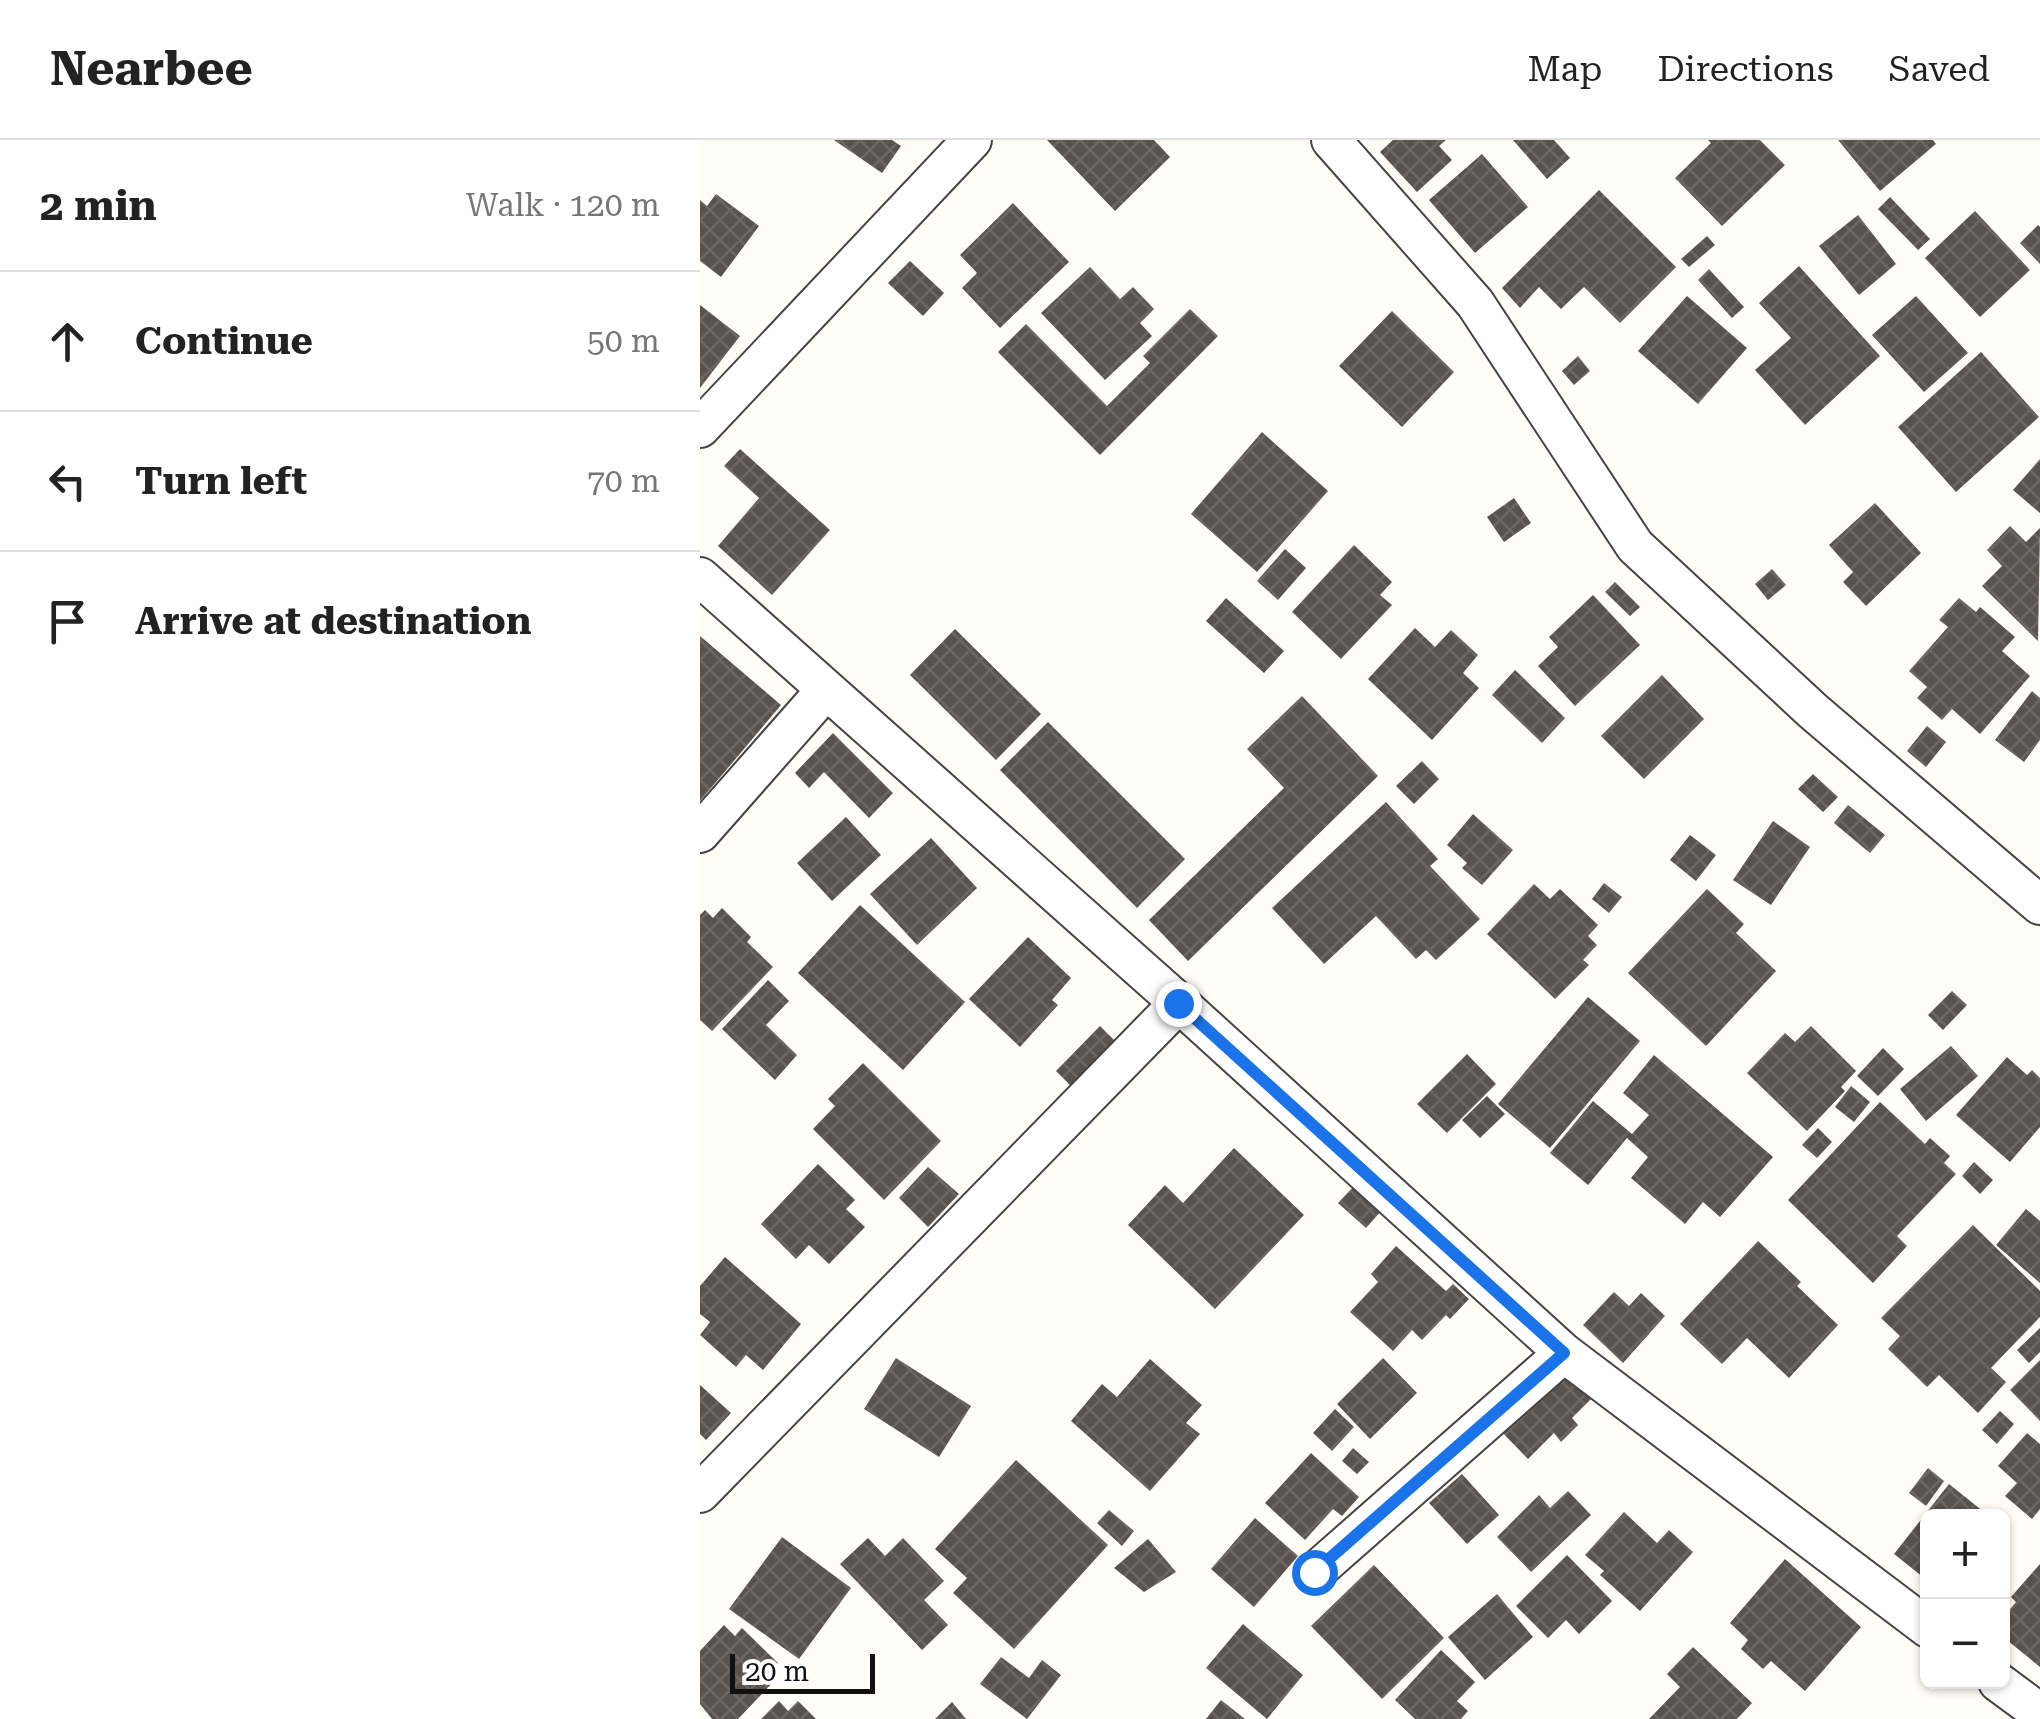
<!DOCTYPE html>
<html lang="en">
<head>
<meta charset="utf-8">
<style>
	:root { --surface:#fff; --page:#f6f6f6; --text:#222; --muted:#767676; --line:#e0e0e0 }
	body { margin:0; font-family:"Roboto Serif",serif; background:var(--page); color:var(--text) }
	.controls { position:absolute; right:30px; bottom:30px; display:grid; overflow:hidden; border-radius:15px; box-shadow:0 2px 8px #0004 }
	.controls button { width:90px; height:90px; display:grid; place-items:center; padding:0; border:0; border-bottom:2px solid var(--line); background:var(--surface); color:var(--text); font:50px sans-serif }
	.scale { position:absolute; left:30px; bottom:25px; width:145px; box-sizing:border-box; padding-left:10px; border:5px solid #111; border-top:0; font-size:28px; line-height:35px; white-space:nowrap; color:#111; -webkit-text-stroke:8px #fff; paint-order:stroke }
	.stop { position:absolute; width:30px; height:30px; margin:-22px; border:8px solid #1a73e8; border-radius:50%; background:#fff }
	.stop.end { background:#1a73e8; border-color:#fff; box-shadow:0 2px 10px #0008 }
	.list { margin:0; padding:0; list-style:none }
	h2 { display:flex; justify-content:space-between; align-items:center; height:130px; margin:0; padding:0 40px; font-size:42px }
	h2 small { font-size:32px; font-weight:400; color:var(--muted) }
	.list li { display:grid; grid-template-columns:65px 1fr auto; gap:30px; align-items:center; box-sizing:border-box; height:140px; padding:0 40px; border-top:2px solid var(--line) }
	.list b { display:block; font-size:38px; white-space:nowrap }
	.list em { font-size:32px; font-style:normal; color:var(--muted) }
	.icon { flex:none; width:55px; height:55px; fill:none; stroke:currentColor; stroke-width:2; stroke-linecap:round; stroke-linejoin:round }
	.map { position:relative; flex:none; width:1340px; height:1579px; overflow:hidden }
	header { display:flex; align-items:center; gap:60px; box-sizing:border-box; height:140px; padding:0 50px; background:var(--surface); border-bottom:2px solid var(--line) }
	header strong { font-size:48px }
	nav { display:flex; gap:55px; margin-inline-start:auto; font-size:35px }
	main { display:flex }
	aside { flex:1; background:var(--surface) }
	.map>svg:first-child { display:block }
	.building { fill:url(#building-cross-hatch) }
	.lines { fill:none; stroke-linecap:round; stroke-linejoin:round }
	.street-casing { stroke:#444; stroke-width:42 }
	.street { stroke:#fff; stroke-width:38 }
	.route { stroke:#1a73e8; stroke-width:12 }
</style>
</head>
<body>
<header>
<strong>Nearbee</strong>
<nav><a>Map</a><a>Directions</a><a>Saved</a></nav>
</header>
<main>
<aside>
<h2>2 min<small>Walk · 120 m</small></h2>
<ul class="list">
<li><svg class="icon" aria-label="ahead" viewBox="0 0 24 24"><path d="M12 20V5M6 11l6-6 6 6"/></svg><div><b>Continue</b></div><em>50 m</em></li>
<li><svg class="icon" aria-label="left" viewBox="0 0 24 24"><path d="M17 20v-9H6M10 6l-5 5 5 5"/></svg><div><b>Turn left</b></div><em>70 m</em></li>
<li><svg class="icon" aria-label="arrive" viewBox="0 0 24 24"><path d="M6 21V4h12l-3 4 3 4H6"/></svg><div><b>Arrive at destination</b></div></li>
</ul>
</aside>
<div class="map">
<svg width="1340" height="1579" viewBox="0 0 1340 1579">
	<defs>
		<pattern id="building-cross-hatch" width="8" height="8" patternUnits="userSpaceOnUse" patternTransform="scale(2.5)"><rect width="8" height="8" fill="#5a524d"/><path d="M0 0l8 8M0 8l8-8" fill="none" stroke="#6d6662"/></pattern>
	</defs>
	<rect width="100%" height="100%" fill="#fffdf5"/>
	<path class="building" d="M 134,0 L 192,0 L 201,6 L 182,33 Z
		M 347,0 L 454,0 L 470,17 L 415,71 Z
		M 693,0 L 746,0 L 739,6 L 752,20 L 717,52 L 680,12 Z
		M 813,0 L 854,0 L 870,18 L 847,39 Z
		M 1008,0 L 1060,0 L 1085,25 L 1022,86 L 975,38 L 1011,3 Z
		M 1138,0 L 1233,0 L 1236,4 L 1180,51 Z
		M 782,14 L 828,67 L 775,113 L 729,60 Z
		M 899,50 L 976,127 L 920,183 L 884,147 L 861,169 L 839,147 L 820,168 L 802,148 Z
		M 16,54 L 59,86 L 21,137 L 0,121 L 0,60 L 7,66 Z
		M 1190,57 L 1230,99 L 1218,110 L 1178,69 Z
		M 313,63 L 369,122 L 300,188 L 262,148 L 277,133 L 260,115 Z
		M 1275,71 L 1330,130 L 1280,177 L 1225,118 Z
		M 1158,75 L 1196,124 L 1159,155 L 1119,106 Z
		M 1338,85 L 1340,87 L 1340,124 L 1320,103 Z
		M 1007,96 L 1015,105 L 989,127 L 981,119 Z
		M 210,121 L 244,153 L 223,176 L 188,143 Z
		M 1099,126 L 1180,216 L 1105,285 L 1055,230 L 1091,198 L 1059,163 Z
		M 390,127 L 420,159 L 433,147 L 454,169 L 440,183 L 452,196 L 405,240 L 341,173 Z
		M 1009,129 L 1044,167 L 1032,178 L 998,140 Z
		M 987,156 L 1047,208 L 998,264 L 938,211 Z
		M 1216,156 L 1268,213 L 1224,252 L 1172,195 Z
		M 0,165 L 40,196 L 0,248 Z
		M 490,169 L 518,196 L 400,315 L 298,212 L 326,184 L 407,266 L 450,223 L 443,216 Z
		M 692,171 L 754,232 L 702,287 L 639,226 Z
		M 1281,212 L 1339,277 L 1256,352 L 1198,287 Z
		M 878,216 L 890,231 L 874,245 L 862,231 Z
		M 562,292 L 628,351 L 557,432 L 491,374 Z
		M 40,309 L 130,390 L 72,455 L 18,406 L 59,358 L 24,326 Z
		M 1340,319 L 1340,373 L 1313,350 Z
		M 814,358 L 831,383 L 804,402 L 787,377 Z
		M 1175,363 L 1221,413 L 1166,466 L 1143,442 L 1153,432 L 1129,405 Z
		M 1310,386 L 1326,402 L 1340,388 L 1338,501 L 1282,446 L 1302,426 L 1287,410 Z
		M 654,405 L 692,442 L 680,455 L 692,465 L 641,519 L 592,472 Z
		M 585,409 L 606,428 L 578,460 L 557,441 Z
		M 1072,429 L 1086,445 L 1068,460 L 1055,444 Z
		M 915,442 L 940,467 L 930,476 L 905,452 Z
		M 893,455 L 940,505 L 875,566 L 838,526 L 858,507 L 849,497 Z
		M 526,458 L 584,511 L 564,533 L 506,481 Z
		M 1259,458 L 1276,472 L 1280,467 L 1315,497 L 1302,511 L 1330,536 L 1280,594 L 1252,569 L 1242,580 L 1217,558 L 1227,547 L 1209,531 L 1248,487 L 1239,480 Z
		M 715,488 L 735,507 L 751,490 L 778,515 L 763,533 L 779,548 L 732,600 L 668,539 Z
		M 255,489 L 341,574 L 296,620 L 210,535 Z
		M 0,496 L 81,565 L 0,661 Z
		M 815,530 L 865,578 L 842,603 L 792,555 Z
		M 962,535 L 1004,579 L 944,639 L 901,596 Z
		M 1332,551 L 1340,558 L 1340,600 L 1324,622 L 1295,600 Z
		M 602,556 L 678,636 L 488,821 L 449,780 L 584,648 L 547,609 Z
		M 348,582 L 485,719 L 437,768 L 300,630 Z
		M 1227,586 L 1246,602 L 1226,627 L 1207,611 Z
		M 133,593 L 193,653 L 169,678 L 124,632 L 109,648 L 95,633 Z
		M 722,621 L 739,639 L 714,664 L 696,646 Z
		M 1113,634 L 1138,657 L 1123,672 L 1098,649 Z
		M 686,662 L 738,719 L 730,726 L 780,779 L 736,820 L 726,810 L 716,819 L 676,776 L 624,824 L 572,768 Z
		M 1148,665 L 1185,695 L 1170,713 L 1134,683 Z
		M 773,674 L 813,710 L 782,745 L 762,728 L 767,723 L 747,705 Z
		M 146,677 L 181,715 L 132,761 L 97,723 Z
		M 1073,681 L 1110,707 L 1071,765 L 1033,740 Z
		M 990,695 L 1016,715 L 996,741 L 970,720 Z
		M 231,698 L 277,748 L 217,805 L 170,754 Z
		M 904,743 L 922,757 L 909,773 L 892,759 Z
		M 834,744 L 850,759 L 860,749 L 898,785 L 888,796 L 897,805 L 883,820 L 889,825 L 855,859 L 787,794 Z
		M 1007,749 L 1044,784 L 1036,793 L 1076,831 L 1006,906 L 928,833 Z
		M 160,765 L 265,862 L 203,930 L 98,833 Z
		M 22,768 L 51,797 L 47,802 L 73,827 L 12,891 L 0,880 L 0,775 L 5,770 L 13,778 Z
		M 328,797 L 371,838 L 352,860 L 358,865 L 320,907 L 269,859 Z
		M 68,840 L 89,861 L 66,885 L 97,915 L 75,940 L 22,889 Z
		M 1252,851 L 1267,865 L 1243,890 L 1228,875 Z
		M 888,857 L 940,901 L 850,1008 L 798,964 Z
		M 400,886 L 417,903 L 372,947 L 356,931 Z
		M 1111,886 L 1156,931 L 1141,947 L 1145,951 L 1107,991 L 1047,933 L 1085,893 L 1095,902 Z
		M 1251,906 L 1278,936 L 1226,981 L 1200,949 Z
		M 1183,908 L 1204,929 L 1178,956 L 1157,936 Z
		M 767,914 L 796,944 L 747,993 L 717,964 Z
		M 954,915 L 1073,1017 L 1020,1077 L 1003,1062 L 985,1084 L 931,1038 L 948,1017 L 927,998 L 888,1045 L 850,1013 L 893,961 L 932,994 L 949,975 L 923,953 Z
		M 1307,917 L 1327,935 L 1332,930 L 1340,938 L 1340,987 L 1310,1022 L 1256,975 Z
		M 163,923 L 241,1001 L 184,1060 L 113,989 L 135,966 L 128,959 Z
		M 1151,946 L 1170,962 L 1154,982 L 1135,967 Z
		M 787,956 L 805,974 L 780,998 L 762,980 Z
		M 1180,962 L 1225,1004 L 1230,998 L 1250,1016 L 1244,1023 L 1256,1034 L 1197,1096 L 1207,1106 L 1173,1143 L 1088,1060 Z
		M 1118,988 L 1132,1002 L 1117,1018 L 1102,1005 Z
		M 534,1008 L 604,1075 L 515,1169 L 428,1085 L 465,1045 L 483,1063 Z
		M 1274,1022 L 1293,1040 L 1280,1054 L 1262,1036 Z
		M 118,1024 L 155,1060 L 146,1069 L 165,1087 L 129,1124 L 109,1105 L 96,1119 L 61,1084 Z
		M 228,1027 L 259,1054 L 228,1087 L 199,1058 Z
		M 655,1045 L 682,1070 L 666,1088 L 638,1063 Z
		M 1326,1069 L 1340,1081 L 1340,1143 L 1296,1105 Z
		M 1273,1085 L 1340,1151 L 1340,1177 L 1291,1228 L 1306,1242 L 1278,1273 L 1239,1235 L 1227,1247 L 1188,1209 L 1200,1196 L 1181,1178 Z
		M 1058,1101 L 1101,1142 L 1097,1146 L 1138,1185 L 1089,1238 L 1047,1198 L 1022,1224 L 980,1184 Z
		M 696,1106 L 746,1151 L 753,1144 L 769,1159 L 750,1179 L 746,1175 L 722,1200 L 712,1190 L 693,1211 L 650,1172 L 678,1142 L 671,1134 Z
		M 25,1117 L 101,1184 L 63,1230 L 46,1215 L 36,1227 L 0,1195 L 10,1182 L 0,1174 L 0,1146 Z
		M 914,1152 L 929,1166 L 941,1153 L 965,1176 L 923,1223 L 883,1185 Z
		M 1340,1188 L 1340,1212 L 1329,1223 L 1317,1210 Z
		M 196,1218 L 271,1266 L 239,1317 L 164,1269 Z
		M 683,1218 L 717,1253 L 670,1299 L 637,1264 Z
		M 450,1219 L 502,1265 L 486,1283 L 500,1294 L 450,1351 L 371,1281 L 402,1244 L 417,1257 Z
		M 1340,1220 L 1340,1281 L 1310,1250 Z
		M 859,1224 L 892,1258 L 872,1278 L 878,1285 L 861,1302 L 854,1293 L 828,1319 L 796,1286 Z
		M 0,1245 L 31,1273 L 6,1300 L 0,1294 Z
		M 635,1269 L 654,1287 L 632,1311 L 613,1293 Z
		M 1300,1271 L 1314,1284 L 1297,1304 L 1282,1290 Z
		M 1327,1293 L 1340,1304 L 1340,1369 L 1332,1379 L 1305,1356 L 1317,1343 L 1298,1326 Z
		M 653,1308 L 669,1322 L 657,1334 L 642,1321 Z
		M 611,1313 L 659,1357 L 642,1376 L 633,1369 L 605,1400 L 565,1363 Z
		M 316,1320 L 408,1405 L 314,1509 L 253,1453 L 267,1438 L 235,1409 Z
		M 1228,1328 L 1244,1341 L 1226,1366 L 1209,1353 Z
		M 762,1334 L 799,1375 L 767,1404 L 729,1363 Z
		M 1249,1344 L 1289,1376 L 1228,1376 L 1228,1441 L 1194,1414 Z
		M 868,1351 L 891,1375 L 831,1432 L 797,1397 L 839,1355 L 850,1368 Z
		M 409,1370 L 434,1391 L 422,1406 L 397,1383 Z
		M 924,1372 L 957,1403 L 969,1390 L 993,1412 L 940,1471 L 900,1435 L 904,1431 L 885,1415 Z
		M 555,1378 L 598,1416 L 554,1467 L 511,1429 Z
		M 82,1397 L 151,1448 L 99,1519 L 29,1469 Z
		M 168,1398 L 185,1416 L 203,1398 L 244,1441 L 224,1460 L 248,1485 L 222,1510 L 140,1424 Z
		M 448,1399 L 476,1432 L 444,1452 L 414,1428 Z
		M 867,1415 L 912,1461 L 879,1494 L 866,1480 L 848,1498 L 816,1466 Z
		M 1085,1419 L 1161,1487 L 1105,1551 L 1071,1521 L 1063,1529 L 1041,1509 L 1048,1500 L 1030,1483 Z
		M 1340,1424 L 1340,1527 L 1302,1496 L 1302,1479 L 1316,1462 L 1311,1457 Z
		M 674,1425 L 744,1498 L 682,1559 L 611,1486 Z
		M 797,1454 L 833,1497 L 785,1540 L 748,1497 Z
		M 543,1484 L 603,1535 L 567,1579 L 506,1528 Z
		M 24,1485 L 35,1496 L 42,1488 L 78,1523 L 71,1530 L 78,1537 L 38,1579 L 12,1579 L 0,1564 L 0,1511 Z
		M 993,1507 L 1052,1563 L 1037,1579 L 949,1579 L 980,1547 L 967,1534 Z
		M 741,1510 L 775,1542 L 757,1561 L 768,1571 L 761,1579 L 715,1579 L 695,1560 Z
		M 301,1517 L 329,1538 L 342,1520 L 361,1535 L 327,1579 L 280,1544 Z
		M 521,1560 L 545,1579 L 506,1579 Z
		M 79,1561 L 88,1571 L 98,1561 L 116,1579 L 61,1579 Z
		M 252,1562 L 266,1579 L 235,1579 Z"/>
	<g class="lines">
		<g class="street-casing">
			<path id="street" d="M 631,0 L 775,163 L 935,406 L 1113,571 L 1340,765
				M 0,288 L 272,0
				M 0,437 L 479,863 L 864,1213 L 1228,1488
				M 0,693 L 126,550
				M 0,1353 L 479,863
				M 614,1433 L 864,1213
				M 1298,1542 L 1340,1573"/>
		</g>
		<use href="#street" class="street"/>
	</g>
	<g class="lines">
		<path class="route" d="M 478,863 L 864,1213 L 614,1432"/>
	</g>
</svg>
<div class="controls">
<button>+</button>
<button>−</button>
</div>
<div class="scale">20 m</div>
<div class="stop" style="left:614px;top:1432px"></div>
<div class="stop end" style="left:478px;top:863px"></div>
</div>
</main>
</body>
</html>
